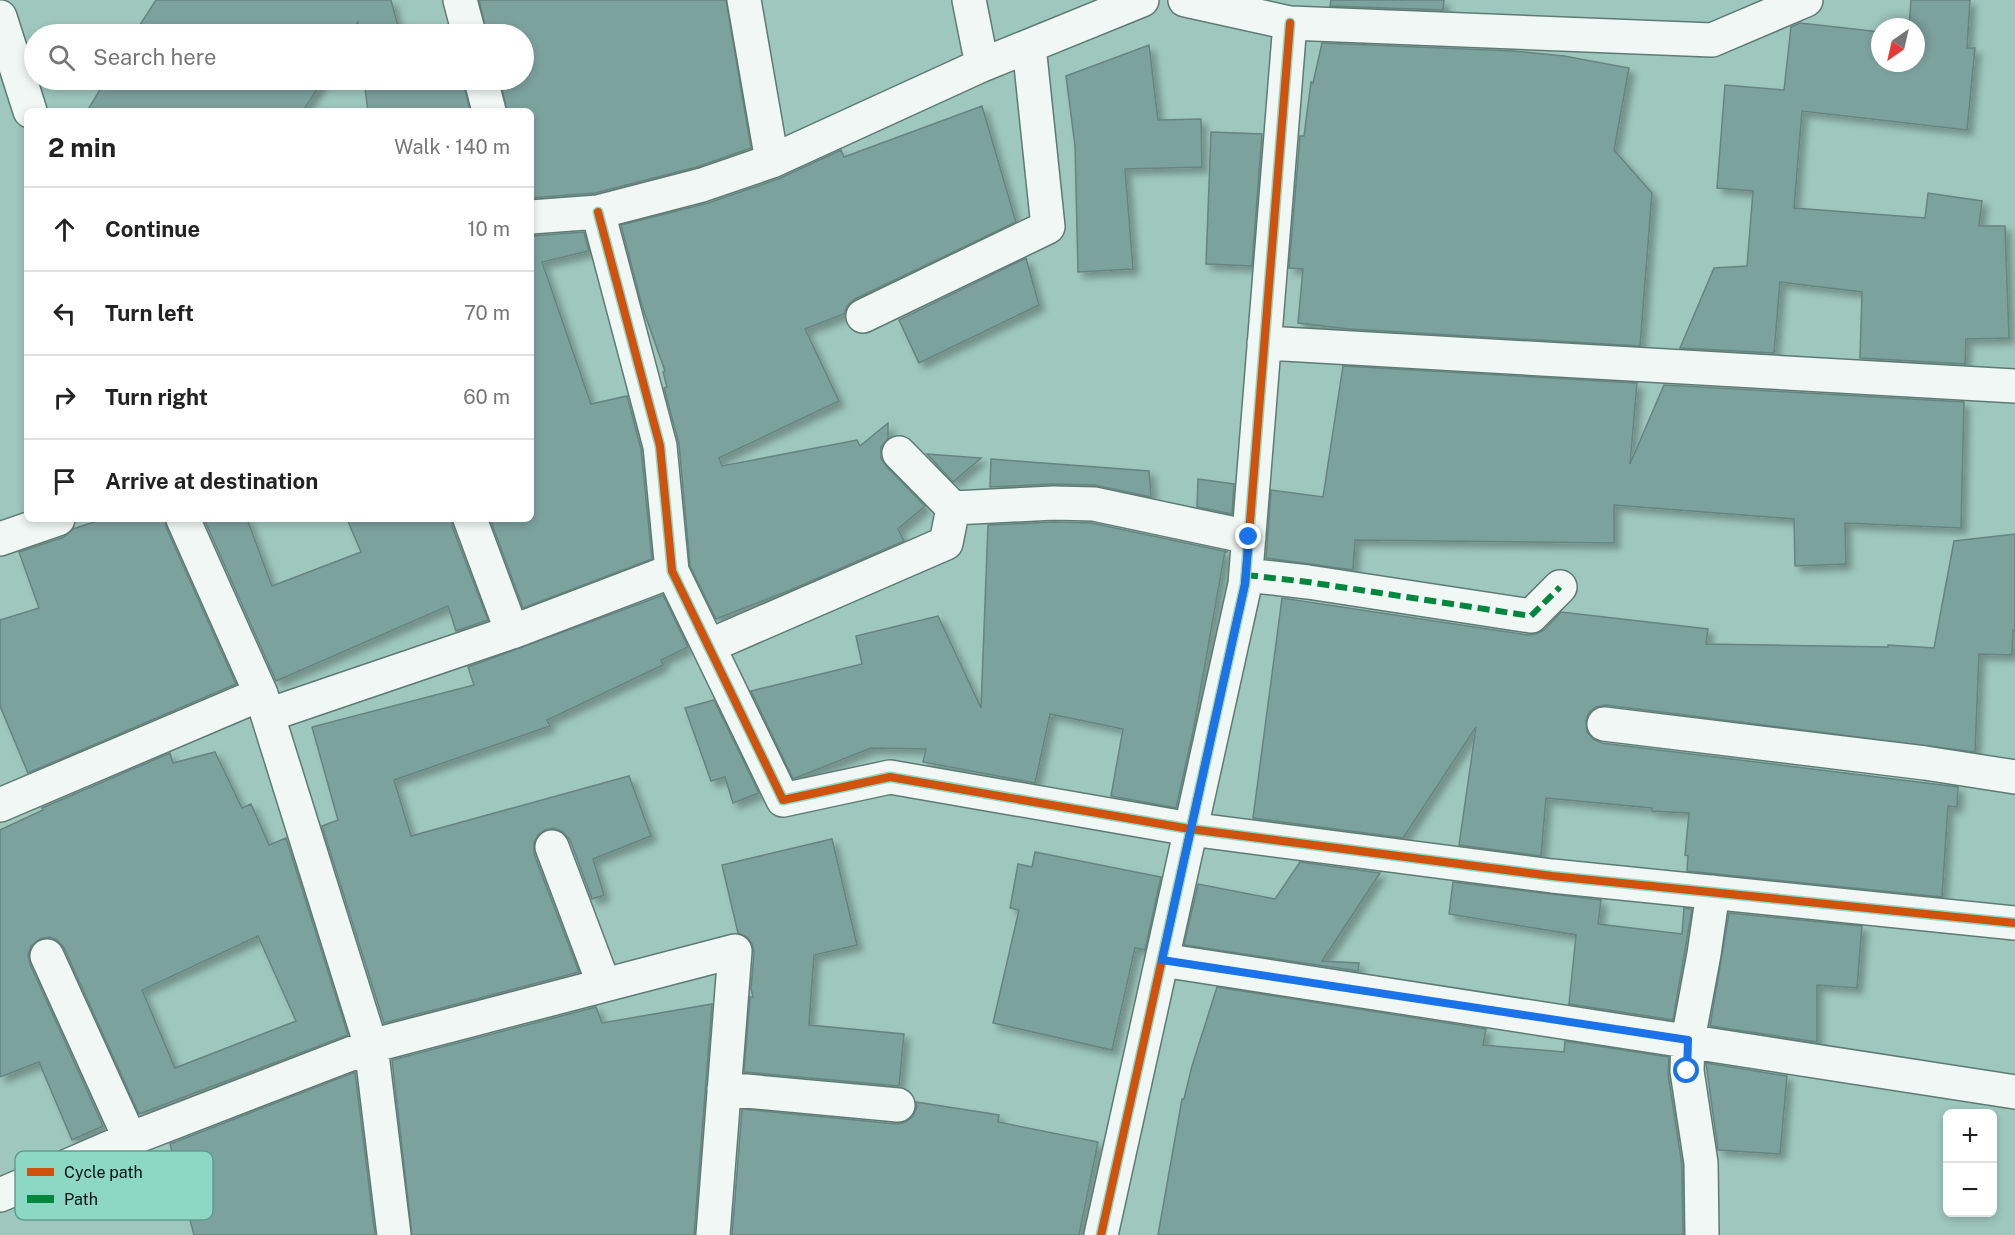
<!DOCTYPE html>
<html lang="en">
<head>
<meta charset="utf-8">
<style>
	:root { --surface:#fff; --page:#f2f2f2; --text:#222; --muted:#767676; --line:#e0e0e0 }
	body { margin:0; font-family:"Public Sans",sans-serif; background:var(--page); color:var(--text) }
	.controls { position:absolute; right:18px; bottom:18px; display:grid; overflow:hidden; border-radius:9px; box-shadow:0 3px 9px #0003 }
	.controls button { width:54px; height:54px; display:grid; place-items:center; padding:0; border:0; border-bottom:2px solid var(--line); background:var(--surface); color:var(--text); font:30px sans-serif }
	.compass { position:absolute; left:1871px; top:18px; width:54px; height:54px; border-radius:50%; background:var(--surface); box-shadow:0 3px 9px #0003; rotate:214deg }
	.stop { position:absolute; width:18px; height:18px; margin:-14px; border:4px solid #1a73e8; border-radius:50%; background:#fff }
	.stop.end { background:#1a73e8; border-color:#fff; box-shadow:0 2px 6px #0008 }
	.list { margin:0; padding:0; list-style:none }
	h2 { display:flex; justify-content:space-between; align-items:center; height:78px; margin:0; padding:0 24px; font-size:26px }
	h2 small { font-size:20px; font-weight:400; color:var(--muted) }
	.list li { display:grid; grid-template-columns:39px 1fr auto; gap:18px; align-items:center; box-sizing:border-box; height:84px; padding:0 24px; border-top:2px solid var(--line) }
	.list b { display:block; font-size:22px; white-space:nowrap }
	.list em { font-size:20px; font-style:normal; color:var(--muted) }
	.icon { flex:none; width:33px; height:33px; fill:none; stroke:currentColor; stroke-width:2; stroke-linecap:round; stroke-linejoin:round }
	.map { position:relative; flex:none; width:2015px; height:1235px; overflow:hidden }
	.search { position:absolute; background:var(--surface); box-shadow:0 3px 9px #0003; left:24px; top:24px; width:510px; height:66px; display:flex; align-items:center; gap:15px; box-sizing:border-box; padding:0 21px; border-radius:33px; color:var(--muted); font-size:22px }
	.panel { position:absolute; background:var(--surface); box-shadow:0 3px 9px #0003; left:24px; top:108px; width:510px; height:414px; border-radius:9px }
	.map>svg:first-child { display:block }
	.building { fill:#7ca29e; stroke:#668480; stroke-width:1.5; fill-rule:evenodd; filter:url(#shadow) }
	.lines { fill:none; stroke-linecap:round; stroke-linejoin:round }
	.minor-casing { stroke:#5d7b73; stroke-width:36 }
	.minor { stroke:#f0f7f5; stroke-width:33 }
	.quiet { stroke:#00873e; stroke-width:6; stroke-dasharray:12 6; stroke-linecap:butt }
	.cycleway-casing { stroke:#8dd8c5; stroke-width:11 }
	.cycleway { stroke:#d1520c; stroke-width:8 }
	.route { stroke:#1a73e8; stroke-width:8 }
	.key { fill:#8dd8c5; stroke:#639c8e; stroke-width:1.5 }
	.key-label { font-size:16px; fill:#00110c }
</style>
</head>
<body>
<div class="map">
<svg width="2015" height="1235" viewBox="0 0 2015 1235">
	<defs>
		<filter id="shadow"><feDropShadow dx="5.5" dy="5.5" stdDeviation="3" flood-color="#0004"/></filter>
	</defs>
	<rect width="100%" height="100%" fill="#9ec7bd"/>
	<path class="building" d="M 156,0 L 391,0 L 400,34 L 359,34 L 358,22 L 350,34 L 134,34 Z
		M 479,0 L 726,0 L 751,148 L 697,167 L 595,193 L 531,198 L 531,111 L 507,111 L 500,80 L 524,80 L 524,34 L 487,34 Z
		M 1331,0 L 1444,0 L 1443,10 L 1330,6 Z
		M 1911,0 L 1970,0 L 1967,48 L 1975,48 L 1967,130 L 1802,111 L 1794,208 L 1925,218 L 1928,193 L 1982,201 L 1979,226 L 2005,226 L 2009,338 L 1966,339 L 1965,364 L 1860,358 L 1862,292 L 1780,282 L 1774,353 L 1680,348 L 1714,268 L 1747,266 L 1753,191 L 1717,188 L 1725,85 L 1784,90 L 1791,27 L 1800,23 L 1880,32 L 1880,63 L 1916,63 L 1916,27 L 1909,27 Z
		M 1322,43 L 1514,51 L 1564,56 L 1629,68 L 1614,150 L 1652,193 L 1640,346 L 1349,329 L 1298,323 L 1303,269 L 1289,268 L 1300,136 L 1304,136 L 1311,82 L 1313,83 Z
		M 1149,45 L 1158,120 L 1201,119 L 1202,167 L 1125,169 L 1133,269 L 1078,272 L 1075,146 L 1066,76 Z
		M 106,80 L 323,80 L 303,111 L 87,111 Z
		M 364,80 L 463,80 L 470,111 L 368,111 Z
		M 982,106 L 1016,222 L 855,299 L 847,306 L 844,314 L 805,329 L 839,401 L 719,458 L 722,466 L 857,440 L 860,446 L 888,423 L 888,439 L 881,447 L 881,458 L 886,466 L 925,506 L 898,529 L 904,541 L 793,589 L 716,619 L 690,566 L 679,444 L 664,388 L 667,387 L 663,372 L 665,371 L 642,306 L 621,225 L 708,203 L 778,179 L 841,150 L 844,157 Z
		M 1211,132 L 1262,134 L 1252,266 L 1206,264 Z
		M 584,232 L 589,251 L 542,262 L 591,404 L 627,396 L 641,449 L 652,559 L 523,608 L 490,519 L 531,519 L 531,236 Z
		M 1026,258 L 1039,305 L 919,363 L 899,320 Z
		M 1343,366 L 1637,383 L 1630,464 L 1664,385 L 1964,402 L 1961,528 L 1845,523 L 1846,564 L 1795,566 L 1794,519 L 1614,505 L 1614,543 L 1355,540 L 1353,570 L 1266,558 L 1271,490 L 1323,497 Z
		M 927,454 L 981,458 L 953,482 Z
		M 991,459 L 1149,471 L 1151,497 L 1094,485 L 1053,484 L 990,487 Z
		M 1198,479 L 1234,484 L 1232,514 L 1197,507 Z
		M 103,519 L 165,519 L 166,527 L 236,684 L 28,773 L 0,706 L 0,620 L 39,608 L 19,552 L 64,537 L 73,529 Z
		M 204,519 L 247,519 L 272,586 L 361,552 L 347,519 L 452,519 L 452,526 L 488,620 L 456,631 L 448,606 L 276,681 Z
		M 1054,522 L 1092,523 L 1228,552 L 1225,551 L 1193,732 L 1176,808 L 1111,796 L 1123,729 L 1050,714 L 1035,783 L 923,762 L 926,749 L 871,748 L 793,779 L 751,691 L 862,664 L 856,636 L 938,616 L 981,708 L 988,525 Z
		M 2015,534 L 2015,631 L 2013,630 L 2012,655 L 1979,654 L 1975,752 L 1606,705 L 1596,707 L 1589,712 L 1586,721 L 1587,732 L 1593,739 L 1602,743 L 1958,787 L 1957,807 L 1948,806 L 1942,897 L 1687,871 L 1688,856 L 1685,855 L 1689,813 L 1652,811 L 1652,808 L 1546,798 L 1541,856 L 1459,845 L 1476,727 L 1403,838 L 1253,818 L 1282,598 L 1528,635 L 1536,634 L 1544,630 L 1561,612 L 1708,629 L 1706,644 L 1888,647 L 1888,645 L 1934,648 L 1954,541 Z
		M 663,595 L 688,647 L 661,660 L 663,665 L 547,720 L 550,726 L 394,780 L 411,836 L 629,776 L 651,836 L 593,859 L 604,895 L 592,899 L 570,840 L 563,832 L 554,828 L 545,830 L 538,835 L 534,843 L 534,854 L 579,972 L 384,1023 L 322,826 L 338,820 L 312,727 L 474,685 L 468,667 Z
		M 714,700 L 759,793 L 733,803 L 725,777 L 711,781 L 685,708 Z
		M 215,752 L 242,808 L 251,804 L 269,845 L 286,838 L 348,1035 L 139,1114 L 64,948 L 57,940 L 49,937 L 40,939 L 31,946 L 28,955 L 30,964 L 103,1126 L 72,1140 L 39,1062 L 0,1077 L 0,830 L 43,810 L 42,808 L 170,753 L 173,763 ZM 258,936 L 296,1021 L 175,1068 L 142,990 Z
		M 832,839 L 857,945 L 814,955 L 809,1025 L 904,1034 L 899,1086 L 744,1072 L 750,997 L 753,997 L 751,989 L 754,952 L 752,944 L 747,937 L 738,933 L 722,865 Z
		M 1035,852 L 1161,877 L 1145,950 L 1135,948 L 1112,1050 L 993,1023 L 1019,910 L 1010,908 L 1018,864 L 1032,867 Z
		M 1300,862 L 1380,873 L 1322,961 L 1359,963 L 1358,971 L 1184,945 L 1198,884 L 1275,899 Z
		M 1453,882 L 1601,900 L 1598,924 L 1682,934 L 1684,908 L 1692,909 L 1673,1020 L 1569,1004 L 1576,935 L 1449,914 Z
		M 1729,913 L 1862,926 L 1857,988 L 1817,985 L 1817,1042 L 1710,1026 Z
		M 1217,987 L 1486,1029 L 1483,1045 L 1564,1052 L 1565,1041 L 1669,1057 L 1668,1074 L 1682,1165 L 1683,1235 L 1158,1235 L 1182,1099 L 1184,1099 L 1192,1066 Z
		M 712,1004 L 694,1235 L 412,1235 L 392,1060 L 596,1007 L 602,1023 Z
		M 1706,1063 L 1787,1076 L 1780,1154 L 1718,1150 Z
		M 355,1072 L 375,1235 L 194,1235 L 170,1144 Z
		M 916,1102 L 999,1115 L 998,1122 L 1098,1142 L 1079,1235 L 732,1235 L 742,1109 L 897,1124 L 906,1122 L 913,1116 L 917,1107 Z"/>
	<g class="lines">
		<g class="minor-casing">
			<path id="minor" d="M 460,0 L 469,34
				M 744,0 L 772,161
				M 969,0 L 982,65
				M 1185,0 L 1290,23 L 1712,40 L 1806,0
				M 0,17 L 30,111
				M 481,80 L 489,111
				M 598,212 L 660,446 L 672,571 L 783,800 L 890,777 L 1190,829 L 1552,876 L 2015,923
				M 531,217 L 598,212 L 702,185 L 772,161 L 982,65 L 1142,0
				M 863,316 L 1048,227 L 1029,46
				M 1264,343 L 2015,386
				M 953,508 L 1054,503 L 1094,504 L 1249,537
				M 183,519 L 261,694 L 371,1046 L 394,1235
				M 470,519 L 512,632
				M 0,539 L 58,519
				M 1246,575 L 1308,582 L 1531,616 L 1560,587
				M 709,646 L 946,543 L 953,508 L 899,453
				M 268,715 L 512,632 L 672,571
				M 1604,724 L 1925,763 L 2015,777
				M 0,805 L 261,694
				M 552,847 L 604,985
				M 47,956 L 130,1139
				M 1162,960 L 2015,1092
				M 724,1089 L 898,1105
				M 0,1195 L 130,1139 L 371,1046 L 735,951 L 713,1235
				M 1101,1235 L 1245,584 L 1290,23
				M 1702,1235 L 1701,1163 L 1687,1071 L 1688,1040 L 1704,954 L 1713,892"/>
		</g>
		<use href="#minor" class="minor"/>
		<path class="quiet" d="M 1246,575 L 1308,582 L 1531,616 L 1560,587"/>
		<g class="cycleway-casing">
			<path id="cycleway" d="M 598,212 L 660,446 L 672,571 L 783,800 L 890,777 L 1190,829 L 1552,876 L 2015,923
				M 1101,1235 L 1245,584 L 1290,23"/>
		</g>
		<use href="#cycleway" class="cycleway"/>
	</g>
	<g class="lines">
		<path class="route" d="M 1249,537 L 1245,584 L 1162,960 L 1688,1040 L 1687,1071"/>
	</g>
	<rect x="15" y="1151" width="198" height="69" rx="9" class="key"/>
	<rect x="27" y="1168" width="27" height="8" fill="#d1520c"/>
	<rect x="27" y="1195" width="27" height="8" fill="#00873e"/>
	<g class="key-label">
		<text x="64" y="1178">Cycle path</text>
		<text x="64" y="1205">Path</text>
	</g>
</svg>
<div class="controls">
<button>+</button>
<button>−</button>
</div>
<svg class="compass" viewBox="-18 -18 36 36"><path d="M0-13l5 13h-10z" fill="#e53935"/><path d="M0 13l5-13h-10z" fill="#767676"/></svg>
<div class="stop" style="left:1687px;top:1071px"></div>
<div class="stop end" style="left:1249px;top:537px"></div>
<div class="search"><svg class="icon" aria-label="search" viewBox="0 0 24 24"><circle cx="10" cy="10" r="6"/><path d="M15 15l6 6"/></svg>Search here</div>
<section class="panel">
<h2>2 min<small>Walk · 140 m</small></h2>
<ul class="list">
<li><svg class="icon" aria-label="ahead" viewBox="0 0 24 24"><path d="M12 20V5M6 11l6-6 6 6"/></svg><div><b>Continue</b></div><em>10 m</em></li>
<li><svg class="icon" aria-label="left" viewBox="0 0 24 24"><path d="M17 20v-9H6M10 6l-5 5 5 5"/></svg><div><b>Turn left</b></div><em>70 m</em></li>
<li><svg class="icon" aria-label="right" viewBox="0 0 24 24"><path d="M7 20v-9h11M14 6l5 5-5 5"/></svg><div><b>Turn right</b></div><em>60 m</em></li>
<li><svg class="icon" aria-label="arrive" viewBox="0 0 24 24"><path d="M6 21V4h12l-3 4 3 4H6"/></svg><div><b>Arrive at destination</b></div></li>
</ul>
</section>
</div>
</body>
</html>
